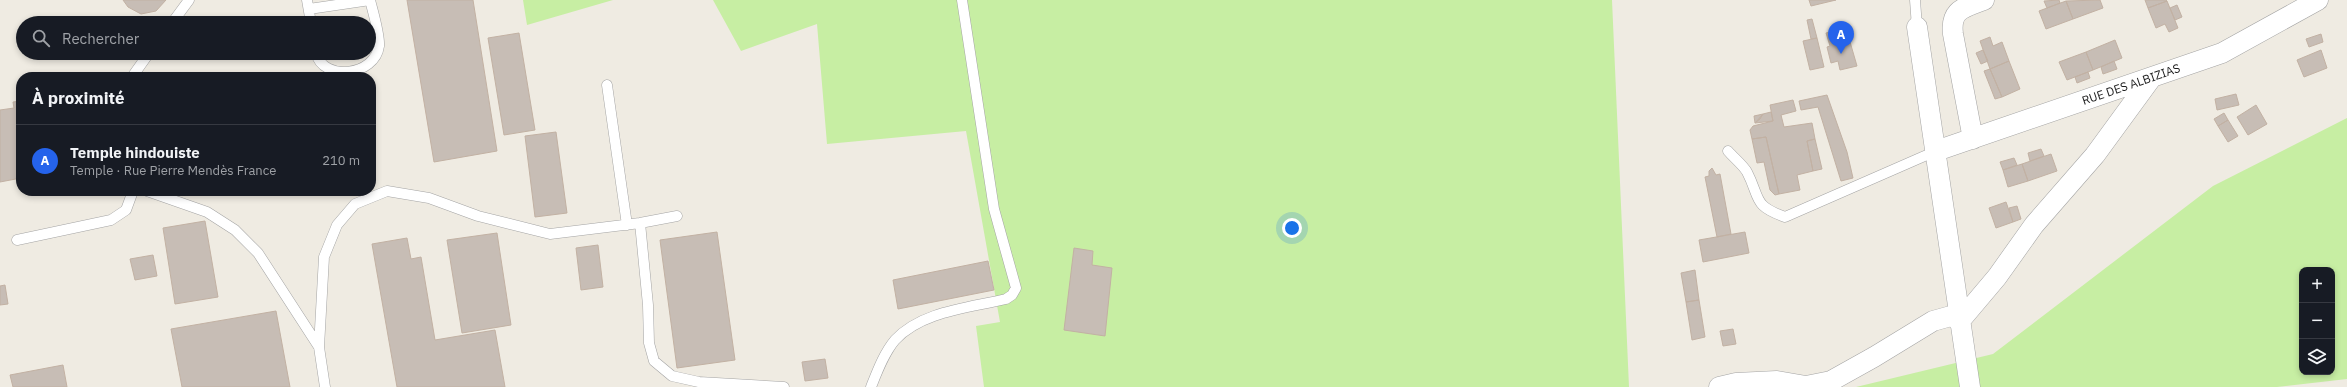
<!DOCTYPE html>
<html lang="fr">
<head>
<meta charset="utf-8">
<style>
	:root { --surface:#171b24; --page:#20242c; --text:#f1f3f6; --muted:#9ea1a6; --line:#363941; --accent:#2563eb }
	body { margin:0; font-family:"IBM Plex Sans",sans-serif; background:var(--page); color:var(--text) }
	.controls { position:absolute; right:12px; bottom:12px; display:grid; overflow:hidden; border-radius:8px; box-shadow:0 2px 6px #0003 }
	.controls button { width:36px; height:36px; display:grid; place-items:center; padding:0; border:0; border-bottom:1px solid var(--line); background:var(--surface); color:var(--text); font:20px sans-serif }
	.you { position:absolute; left:1292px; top:228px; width:14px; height:14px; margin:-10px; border:3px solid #fff; border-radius:50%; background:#1a73e8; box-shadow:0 0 0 6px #1a73e833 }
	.badge { display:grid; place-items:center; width:26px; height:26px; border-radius:50%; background:var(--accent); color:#fff; font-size:13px; font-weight:700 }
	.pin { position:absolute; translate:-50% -33px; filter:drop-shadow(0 1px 2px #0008) }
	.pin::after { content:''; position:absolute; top:21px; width:14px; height:12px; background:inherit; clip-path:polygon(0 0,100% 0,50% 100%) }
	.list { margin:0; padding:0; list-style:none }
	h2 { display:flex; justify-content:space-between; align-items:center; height:52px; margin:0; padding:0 16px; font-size:17px }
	h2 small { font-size:13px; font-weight:400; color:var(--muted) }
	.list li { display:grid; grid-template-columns:26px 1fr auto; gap:12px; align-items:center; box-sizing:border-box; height:72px; padding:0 16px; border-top:1px solid var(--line) }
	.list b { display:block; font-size:15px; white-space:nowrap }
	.list p { margin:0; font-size:13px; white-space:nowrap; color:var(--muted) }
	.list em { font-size:13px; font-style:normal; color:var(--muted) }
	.icon { flex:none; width:22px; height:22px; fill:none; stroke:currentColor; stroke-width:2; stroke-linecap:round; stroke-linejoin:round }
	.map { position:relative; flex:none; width:2347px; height:387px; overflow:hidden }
	.search { position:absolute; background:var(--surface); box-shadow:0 2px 6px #0003; left:16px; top:16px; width:360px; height:44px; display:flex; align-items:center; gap:10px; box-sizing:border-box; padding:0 14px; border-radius:22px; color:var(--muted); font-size:15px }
	.panel { position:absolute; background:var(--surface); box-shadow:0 2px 6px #0003; left:16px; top:72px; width:360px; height:124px; border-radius:16px }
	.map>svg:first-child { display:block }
	.grass { fill:#c7eea3; fill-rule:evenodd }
	.building { fill:#c7bdb5; stroke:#c2b1a3 }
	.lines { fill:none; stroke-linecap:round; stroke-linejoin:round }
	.service-casing { stroke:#a4a4a4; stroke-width:11 }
	.minor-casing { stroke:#a4a4a4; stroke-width:21 }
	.service { stroke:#fff; stroke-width:10 }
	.minor { stroke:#fff; stroke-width:20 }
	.labels { text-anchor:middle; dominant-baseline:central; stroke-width:3; stroke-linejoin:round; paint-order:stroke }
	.street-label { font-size:12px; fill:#1d1d1d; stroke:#fff }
</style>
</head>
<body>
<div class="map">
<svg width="2347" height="387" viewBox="0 0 2347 387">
	<rect width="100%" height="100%" fill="#efebe2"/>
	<path class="grass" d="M 523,0 L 613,0 L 527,25 Z
		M 713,0 L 1612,0 L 1629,387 L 984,387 L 976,326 L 1000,322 L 966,131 L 827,144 L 817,24 L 741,51 Z
		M 2347,118 L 2347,379 L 2277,387 L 1856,387 L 1993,354 L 2213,186 ZM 2302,270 L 2332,270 L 2332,372 L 2302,372 Z"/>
	<path class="building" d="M 123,0 L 166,0 L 156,11 L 141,14 L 128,7 Z
		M 407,0 L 473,0 L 497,151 L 434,162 Z
		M 1809,0 L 1836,0 L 1811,6 Z
		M 2059,0 L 2060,3 L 2047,8 L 2044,1 Z
		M 2100,0 L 2103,8 L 2073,19 L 2066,1 Z
		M 2145,0 L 2166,0 L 2167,1 L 2148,8 Z
		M 2066,1 L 2073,19 L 2046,29 L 2039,11 Z
		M 2167,1 L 2178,28 L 2169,32 L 2165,24 L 2156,28 L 2148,8 Z
		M 2177,5 L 2182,17 L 2175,20 L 2170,8 Z
		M 1812,19 L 1817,38 L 1811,39 L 1807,20 Z
		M 1846,28 L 1857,66 L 1840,70 L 1838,61 L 1831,63 L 1827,47 L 1830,46 L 1826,33 Z
		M 519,33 L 535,130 L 504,135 L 488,38 Z
		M 2321,34 L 2323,42 L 2309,47 L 2306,39 Z
		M 1990,37 L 1993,46 L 2002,42 L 2009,61 L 1990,69 L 1980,41 Z
		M 1817,38 L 1824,67 L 1810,70 L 1803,41 Z
		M 2115,40 L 2122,58 L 2093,70 L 2086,52 Z
		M 1983,50 L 1988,61 L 1981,64 L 1976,53 Z
		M 2321,50 L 2327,68 L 2304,77 L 2297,60 Z
		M 2086,52 L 2093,70 L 2067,80 L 2059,62 Z
		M 2009,61 L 2020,89 L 2002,97 L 1990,69 Z
		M 2114,61 L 2117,69 L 2103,74 L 2101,67 Z
		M 1990,69 L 2002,97 L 1995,99 L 1984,71 Z
		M 2088,72 L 2090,78 L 2077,83 L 2075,77 Z
		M 2236,94 L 2239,105 L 2217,110 L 2215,99 Z
		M 1827,95 L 1847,152 L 1853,178 L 1841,181 L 1818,107 L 1801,110 L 1799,101 Z
		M 1793,100 L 1796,111 L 1781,115 L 1784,127 L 1812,123 L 1815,139 L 1807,141 L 1813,171 L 1797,175 L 1800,190 L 1779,194 L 1766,137 L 1752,139 L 1750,130 L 1753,126 L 1773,121 L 1770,105 Z
		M 21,101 L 21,178 L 0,182 L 0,110 L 14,108 L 13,102 Z
		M 2256,105 L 2267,124 L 2248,135 L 2237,117 Z
		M 1771,112 L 1773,121 L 1755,123 L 1763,114 Z
		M 2224,113 L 2228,120 L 2218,126 L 2214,119 Z
		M 1763,114 L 1760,119 L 1755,123 L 1754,116 Z
		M 2228,120 L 2238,136 L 2228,142 L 2218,126 Z
		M 556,132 L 567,213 L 535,217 L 525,136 Z
		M 1766,137 L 1779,194 L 1775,195 L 1770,190 L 1764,162 L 1757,163 L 1752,139 Z
		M 1815,139 L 1822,169 L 1813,171 L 1807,141 Z
		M 2041,149 L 2044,156 L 2030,161 L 2028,153 Z
		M 2051,154 L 2057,171 L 2028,181 L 2022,164 Z
		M 2014,158 L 2017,165 L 2003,170 L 2000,162 Z
		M 2022,164 L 2028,181 L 2008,187 L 2003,170 Z
		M 1712,168 L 1716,175 L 1720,174 L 1731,234 L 1717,237 L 1705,177 L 1709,176 L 1709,171 Z
		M 2006,202 L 2013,222 L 1996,228 L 1989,208 Z
		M 2017,206 L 2021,219 L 2013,222 L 2009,208 Z
		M 205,221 L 218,297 L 175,304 L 163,228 Z
		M 717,232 L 735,360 L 677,368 L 660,240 Z
		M 1745,232 L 1749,253 L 1703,262 L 1699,240 Z
		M 497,233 L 511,325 L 462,333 L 447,240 Z
		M 407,238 L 411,259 L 421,257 L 435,340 L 495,330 L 505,387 L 397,387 L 372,244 Z
		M 598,245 L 603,287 L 581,290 L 576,248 Z
		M 1074,248 L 1093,251 L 1092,265 L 1112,268 L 1105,336 L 1064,330 Z
		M 153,255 L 157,276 L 135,280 L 130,259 Z
		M 988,261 L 994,290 L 898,309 L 893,280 Z
		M 1695,270 L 1699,300 L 1686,302 L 1681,273 Z
		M 5,285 L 8,304 L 0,305 L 0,286 Z
		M 1699,300 L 1705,337 L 1692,340 L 1686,302 Z
		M 276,311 L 290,387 L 182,387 L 171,329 Z
		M 1733,329 L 1736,344 L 1723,346 L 1720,331 Z
		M 825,359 L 828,378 L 805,381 L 802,362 Z
		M 63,365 L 67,387 L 13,387 L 10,375 Z"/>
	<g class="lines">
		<g class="service-casing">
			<path id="service" d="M 307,0 L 311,23
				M 1915,0 L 1917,27
				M 309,9 L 370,0
				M 172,23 L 189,0
				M 316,53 C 323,82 375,76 379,46 C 380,35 373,12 370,0
				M 132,77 L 149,53
				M 607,85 L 627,225
				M 1728,151 C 1734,158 1743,165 1747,172 C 1761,199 1752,205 1785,217 L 1936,151
				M 147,191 L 207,212 L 235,230 L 258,253 L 319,347 L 325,387
				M 640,223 L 648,305 L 649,343 L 654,361 L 672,376 L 699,382 L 784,387
				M 17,240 L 111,220 L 126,210 L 133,191
				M 319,347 L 324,257 L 337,225 L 355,204 L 387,191 L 429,198 L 478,216 L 550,234 L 640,223 L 677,216
				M 871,387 C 877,372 884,353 895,340 C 922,311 969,308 1006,299 L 1012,295 L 1016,288 L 994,209 L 962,0"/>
		</g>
		<g class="minor-casing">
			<path id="minor" d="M 1917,27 L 1970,387
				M 1973,139 L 1953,34 C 1950,9 1964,8 1984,0
				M 1936,151 L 2222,53 L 2318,0
				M 1959,322 L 1997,277 L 2034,225 L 2095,155 L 2152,77
				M 1719,387 L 1736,383 L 1777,381 L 1806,386 L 1831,381 L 1874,357 L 1933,321 L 1958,314"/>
		</g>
		<use href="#service" class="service"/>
		<use href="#minor" class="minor"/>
	</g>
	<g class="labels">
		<g class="street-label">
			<text transform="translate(2131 84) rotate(-19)">RUE DES ALBIZIAS</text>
		</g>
	</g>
</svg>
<div class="controls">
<button>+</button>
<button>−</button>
<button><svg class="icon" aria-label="layers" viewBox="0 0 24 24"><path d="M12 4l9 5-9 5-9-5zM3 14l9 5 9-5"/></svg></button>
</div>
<div class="you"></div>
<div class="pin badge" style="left:1841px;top:54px">A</div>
<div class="search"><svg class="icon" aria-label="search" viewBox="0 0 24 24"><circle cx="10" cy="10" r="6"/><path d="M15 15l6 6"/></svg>Rechercher</div>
<section class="panel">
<h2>À proximité<small></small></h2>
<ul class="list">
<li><span class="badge">A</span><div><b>Temple hindouiste</b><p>Temple · Rue Pierre Mendès France</p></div><em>210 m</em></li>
</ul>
</section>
</div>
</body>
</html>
